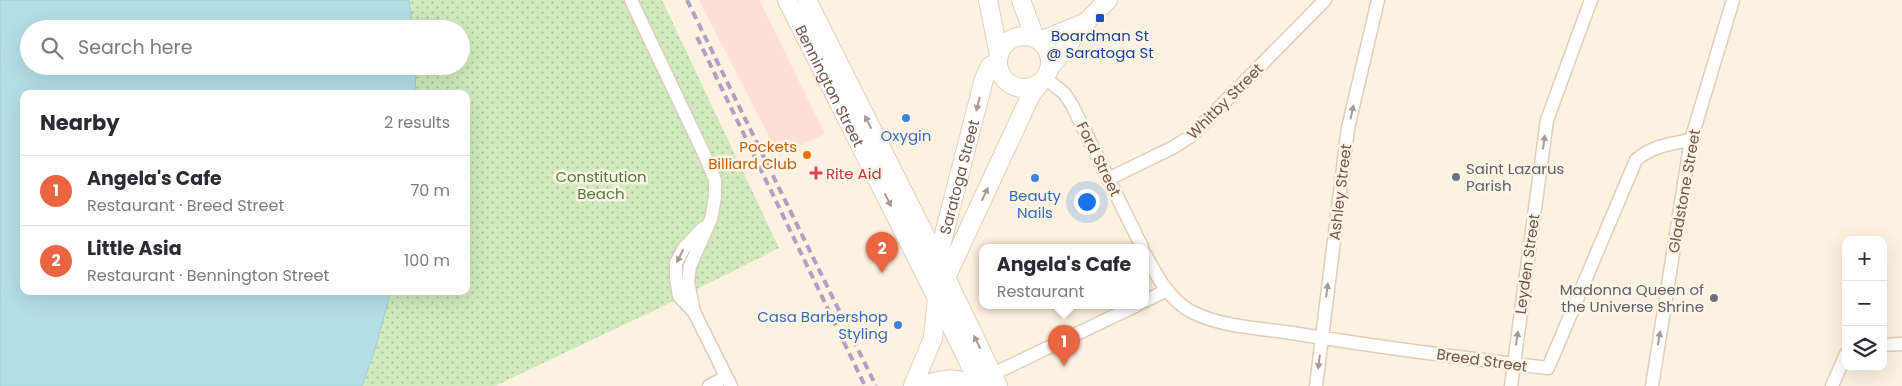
<!DOCTYPE html>
<html lang="en">
<head>
<meta charset="utf-8">
<style>
	:root { --surface:#fff; --page:#f7f7f7; --text:#2b2b33; --muted:#7c7c81; --line:#e1e1e2; --accent:#eb6540 }
	body { margin:0; font-family:Poppins,sans-serif; background:var(--page); color:var(--text) }
	.controls { position:absolute; right:15px; bottom:15px; display:grid; overflow:hidden; border-radius:10px; box-shadow:0 5px 20px #0002 }
	.controls button { width:45px; height:45px; display:grid; place-items:center; padding:0; border:0; border-bottom:1px solid var(--line); background:var(--surface); color:var(--text); font:25px sans-serif }
	.you { position:absolute; left:1086px; top:201px; width:18px; height:18px; margin:-12px; border:4px solid #fff; border-radius:50%; background:#1a73e8; box-shadow:0 0 0 8px #1a73e833 }
	.badge { display:grid; place-items:center; width:32px; height:32px; border-radius:50%; background:var(--accent); color:#fff; font-size:16px; font-weight:700 }
	.pin { position:absolute; translate:-50% -41px; filter:drop-shadow(0 1px 2px #0008) }
	.pin::after { content:''; position:absolute; top:26px; width:18px; height:15px; background:inherit; clip-path:polygon(0 0,100% 0,50% 100%) }
	.popup { position:absolute; left:979px; top:244px; width:170px; height:65px; box-sizing:border-box; display:grid; place-content:center; border-radius:10px; background:var(--surface); filter:drop-shadow(0 1px 4px #0005); font-size:16px; white-space:nowrap; color:var(--muted) }
	.popup b { font-size:19px; color:var(--text) }
	.popup::after { content:''; position:absolute; left:50%; top:100%; margin-left:-10px; border:10px solid transparent; border-top-color:var(--surface) }
	.list { margin:0; padding:0; list-style:none }
	h2 { display:flex; justify-content:space-between; align-items:center; height:65px; margin:0; padding:0 20px; font-size:21px }
	h2 small { font-size:16px; font-weight:400; color:var(--muted) }
	.list li { display:grid; grid-template-columns:32px 1fr auto; gap:15px; align-items:center; box-sizing:border-box; height:70px; padding:0 20px; border-top:1px solid var(--line) }
	.list b { display:block; font-size:19px; white-space:nowrap }
	.list p { margin:0; font-size:16px; white-space:nowrap; color:var(--muted) }
	.list em { font-size:16px; font-style:normal; color:var(--muted) }
	.icon { flex:none; width:28px; height:28px; fill:none; stroke:currentColor; stroke-width:2; stroke-linecap:round; stroke-linejoin:round }
	.map { position:relative; flex:none; width:1902px; height:386px; overflow:hidden }
	.search { position:absolute; background:var(--surface); box-shadow:0 5px 20px #0002; left:20px; top:20px; width:450px; height:55px; display:flex; align-items:center; gap:12px; box-sizing:border-box; padding:0 18px; border-radius:28px; color:var(--muted); font-size:19px }
	.panel { position:absolute; background:var(--surface); box-shadow:0 5px 20px #0002; left:20px; top:90px; width:450px; height:205px; border-radius:10px }
	.map>svg:first-child { display:block }
	.commercial { fill:#fedfd3 }
	.park { fill:url(#park-dots) }
	.water { fill:#b4dfe6; stroke:#9acfd8 }
	.lines { fill:none; stroke-linecap:round; stroke-linejoin:round }
	.street-casing { stroke:#e1cdbb; stroke-width:15 }
	.secondary-casing { stroke:#e6ceb9; stroke-width:20 }
	.street { stroke:#fff; stroke-width:12 }
	.secondary { stroke:#fff; stroke-width:18 }
	.rail { stroke:#b39fc5; stroke-width:4; stroke-dasharray:8 5; stroke-linecap:butt }
	.oneway { fill:#ab9a91 }
	.transit-dot { fill:#1a4fb4; stroke:#fff5e6; stroke-width:2 }
	.shop-dot { fill:#3f7fe0; stroke:#fff5e6; stroke-width:2 }
	.food-dot { fill:#e8710a; stroke:#fff5e6; stroke-width:2 }
	.health-dot { fill:#e0444e; stroke:#fff5e6; stroke-width:2 }
	.worship-dot { fill:#6b7280; stroke:#fff5e6; stroke-width:2 }
	.labels { text-anchor:middle; dominant-baseline:central; stroke-width:5; stroke-linejoin:round; paint-order:stroke }
	.transit-label { font-size:15px; fill:#164399; stroke:#fff5e6 }
	.street-label { font-size:15px; fill:#735647; stroke:#fff5e6 }
	.shop-label { font-size:15px; fill:#366cbe; stroke:#fff5e6 }
	.food-label { font-size:15px; fill:#c56008; stroke:#fff5e6; text-anchor:end }
	.worship-label { font-size:15px; fill:#5b616d; stroke:#fff5e6; text-anchor:start }
	.health-label { font-size:15px; fill:#be3a42; stroke:#fff5e6; text-anchor:start }
	.park-label { font-size:15px; fill:#517a3f; stroke:#fff5e6 }
</style>
</head>
<body>
<div class="map">
<svg width="1902" height="386" viewBox="0 0 1902 386">
	<defs>
		<pattern id="park-dots" width="8" height="8" patternUnits="userSpaceOnUse" patternTransform="scale(1.25)"><rect width="8" height="8" fill="#d0eabe"/><path d="M2 2h.1M6 6h.1" fill="none" stroke="#adc09c" stroke-width="1.8" stroke-linecap="round"/></pattern>
	</defs>
	<rect width="100%" height="100%" fill="#fdf1df"/>
	<path class="commercial" d="M 699,0 L 759,0 L 825,134 L 779,156 Z"/>
	<path class="park" d="M 409,0 L 662,0 L 779,248 L 655,310 L 495,386 L 362,386 L 375,349 L 391,291 L 466,291 L 466,94 L 415,94 L 416,66 L 461,66 L 461,29 L 413,29 Z"/>
	<path class="water" d="M 0,0 L 409,0 L 413,29 L 29,29 L 29,66 L 416,66 L 415,94 L 24,94 L 24,291 L 391,291 L 375,349 L 362,386 L 0,386 Z"/>
	<g class="lines">
		<g class="street-casing">
			<path id="street" d="M 631,0 L 706,158 L 715,180 L 715,197 L 711,219 L 690,266 L 688,282 L 694,312 L 731,386
				M 1045,78 L 1064,93 L 1072,105 L 1142,247
				M 1108,179 L 1174,147 L 1191,136 L 1325,0
				M 1145,254 C 1156,275 1170,301 1192,312 C 1222,327 1259,328 1292,333 C 1377,347 1463,358 1548,368 L 1636,160 C 1652,146 1670,144 1691,140
				M 1145,301 L 1167,290
				M 694,312 L 679,296 L 676,279 L 676,263 L 684,248 L 703,228
				M 1883,345 L 1902,344
				M 993,374 L 1137,305
				M 709,386 L 726,377
				M 1316,386 L 1348,128 L 1378,0
				M 1511,386 L 1547,120 L 1591,0
				M 1652,386 L 1691,140 L 1733,0
				M 1832,386 L 1846,354"/>
		</g>
		<g class="secondary-casing">
			<g id="secondary">
				<path id="s1" d="M 787,0 L 956,336 L 980,386"/>
				<path d="M 807,0 L 937,259 L 998,386"/>
				<path d="M 988,0 L 999,55"/>
				<path d="M 1021,0 L 1035,38"/>
				<circle cx="1024" cy="62" r="26"/>
				<path d="M 1040,41 L 1084,23"/>
				<path d="M 1050,67 L 1087,21 L 1108,0"/>
				<path id="s2" d="M 936,265 L 984,79 L 990,66 L 998,62"/>
				<path d="M 943,284 L 1023,112 L 1031,95 L 1041,82"/>
				<path d="M 913,386 L 933,338 L 937,299"/>
				<path d="M 923,386 C 939,379 958,376 974,386"/>
			</g>
		</g>
		<use href="#street" class="street"/>
		<use href="#secondary" class="secondary"/>
		<path class="rail" d="M 687,0 L 876,386
			M 697,37 L 865,386"/>
	</g>
	<defs><path id="oneway-solid" d="M-6-.8H1V-3.2L6.5 0L1 3.2V.8H-6Z" transform="scale(1.25)"/></defs>
	<g class="oneway">
		<use href="#oneway-solid" transform="translate(978 104) rotate(104)"/>
		<use href="#oneway-solid" transform="translate(1352 112) rotate(-78)"/>
		<use href="#oneway-solid" transform="translate(868 122) rotate(-117)"/>
		<use href="#oneway-solid" transform="translate(1544 142) rotate(-82)"/>
		<use href="#oneway-solid" transform="translate(985 194) rotate(-65)"/>
		<use href="#oneway-solid" transform="translate(888 200) rotate(63)"/>
		<use href="#oneway-solid" transform="translate(680 256) rotate(117)"/>
		<use href="#oneway-solid" transform="translate(1327 290) rotate(-83)"/>
		<use href="#oneway-solid" transform="translate(1517 338) rotate(-82)"/>
		<use href="#oneway-solid" transform="translate(1659 338) rotate(-81)"/>
		<use href="#oneway-solid" transform="translate(977 342) rotate(-116)"/>
		<use href="#oneway-solid" transform="translate(1319 362) rotate(97)"/>
	</g>
	<rect class="transit-dot" x="1095" y="13" width="10" height="10" rx="2.5"/>
	<g class="shop-dot">
		<circle cx="906" cy="118" r="5"/>
		<circle cx="1035" cy="178" r="5"/>
		<circle cx="898" cy="325" r="5"/>
	</g>
	<circle class="food-dot" cx="807" cy="155" r="5"/>
	<path class="health-dot" d="M813.5 165.5h5v5h5v5h-5v5h-5v-5h-5v-5h5z"/>
	<g class="worship-dot">
		<circle cx="1456" cy="177" r="5"/>
		<circle cx="1714" cy="298" r="5"/>
	</g>
	<g class="labels">
		<g class="transit-label">
			<text x="1100" y="35">Boardman St<tspan x="1100" dy="17">@ Saratoga St</tspan></text>
		</g>
		<g class="street-label">
			<text stroke="none"><textPath href="#s1" startOffset="96">Bennington Street</textPath></text>
			<text transform="translate(1225 101) rotate(-45)">Whitby Street</text>
			<text transform="translate(1099 159) rotate(64)">Ford Street</text>
			<text stroke="none"><textPath href="#s2" startOffset="91">Saratoga Street</textPath></text>
			<text transform="translate(1684 191) rotate(-80)">Gladstone Street</text>
			<text transform="translate(1340 192) rotate(-83)">Ashley Street</text>
			<text transform="translate(1527 264) rotate(-82)">Leyden Street</text>
			<text transform="translate(1482 360) rotate(8)">Breed Street</text>
		</g>
		<g class="shop-label">
			<text x="906" y="135">Oxygin</text>
			<text x="1035" y="195">Beauty<tspan x="1035" dy="17">Nails</tspan></text>
			<text x="888" y="316" text-anchor="end">Casa Barbershop<tspan x="888" dy="17">Styling</tspan></text>
		</g>
		<g class="food-label">
			<text x="797" y="146">Pockets<tspan x="797" dy="17">Billiard Club</tspan></text>
		</g>
		<g class="worship-label">
			<text x="1466" y="168">Saint Lazarus<tspan x="1466" dy="17">Parish</tspan></text>
			<text x="1704" y="289" text-anchor="end">Madonna Queen of<tspan x="1704" dy="17">the Universe Shrine</tspan></text>
		</g>
		<g class="health-label">
			<text x="826" y="173">Rite Aid</text>
		</g>
		<g class="park-label">
			<text x="601" y="176">Constitution<tspan x="601" dy="17">Beach</tspan></text>
		</g>
	</g>
</svg>
<div class="controls">
<button>+</button>
<button>−</button>
<button><svg class="icon" aria-label="layers" viewBox="0 0 24 24"><path d="M12 4l9 5-9 5-9-5zM3 14l9 5 9-5"/></svg></button>
</div>
<div class="you"></div>
<div class="pin badge" style="left:1064px;top:366px">1</div>
<div class="popup"><b>Angela's Cafe</b>Restaurant</div>
<div class="pin badge" style="left:882px;top:273px">2</div>
<div class="search"><svg class="icon" aria-label="search" viewBox="0 0 24 24"><circle cx="10" cy="10" r="6"/><path d="M15 15l6 6"/></svg>Search here</div>
<section class="panel">
<h2>Nearby<small>2 results</small></h2>
<ul class="list">
<li><span class="badge">1</span><div><b>Angela's Cafe</b><p>Restaurant · Breed Street</p></div><em>70 m</em></li>
<li><span class="badge">2</span><div><b>Little Asia</b><p>Restaurant · Bennington Street</p></div><em>100 m</em></li>
</ul>
</section>
</div>
</body>
</html>
